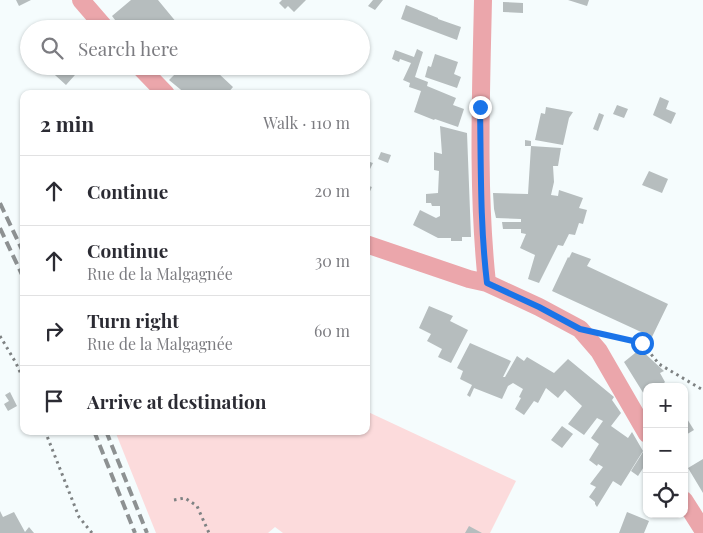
<!DOCTYPE html>
<html lang="en">
<head>
<meta charset="utf-8">
<style>
	:root { --surface:#fff; --page:#f2f2f3; --text:#2b2b33; --muted:#7c7c81; --line:#e1e1e2 }
	body { margin:0; font-family:"Playfair Display",serif; background:var(--page); color:var(--text) }
	.controls { position:absolute; right:15px; bottom:15px; display:grid; overflow:hidden; border-radius:10px; box-shadow:0 1px 4px #0004 }
	.controls button { width:45px; height:45px; display:grid; place-items:center; padding:0; border:0; border-bottom:1px solid var(--line); background:var(--surface); color:var(--text); font:25px sans-serif }
	.stop { position:absolute; width:15px; height:15px; margin:-11px; border:4px solid #1a73e8; border-radius:50%; background:#fff }
	.stop.end { background:#1a73e8; border-color:#fff; box-shadow:0 1px 5px #0008 }
	.list { margin:0; padding:0; list-style:none }
	h2 { display:flex; justify-content:space-between; align-items:center; height:65px; margin:0; padding:0 20px; font-size:21px }
	h2 small { font-size:16px; font-weight:400; color:var(--muted) }
	.list li { display:grid; grid-template-columns:32px 1fr auto; gap:15px; align-items:center; box-sizing:border-box; height:70px; padding:0 20px; border-top:1px solid var(--line) }
	.list b { display:block; font-size:19px; white-space:nowrap }
	.list p { margin:0; font-size:16px; white-space:nowrap; color:var(--muted) }
	.list em { font-size:16px; font-style:normal; color:var(--muted) }
	.icon { flex:none; width:28px; height:28px; fill:none; stroke:currentColor; stroke-width:2; stroke-linecap:round; stroke-linejoin:round }
	.map { position:relative; flex:none; width:703px; height:533px; overflow:hidden }
	.search { position:absolute; background:var(--surface); box-shadow:0 1px 4px #0004; left:20px; top:20px; width:350px; height:55px; display:flex; align-items:center; gap:12px; box-sizing:border-box; padding:0 18px; border-radius:28px; color:var(--muted); font-size:19px }
	.panel { position:absolute; background:var(--surface); box-shadow:0 1px 4px #0004; left:20px; top:90px; width:350px; height:345px; border-radius:10px }
	.map>svg:first-child { display:block }
	.green { fill:#fcdbdc }
	.building { fill:#b6bdbe }
	.lines { fill:none; stroke-linecap:round; stroke-linejoin:round }
	.path { stroke:#7e8283; stroke-width:3; stroke-dasharray:2.5 4; stroke-linecap:butt }
	.minor { stroke:#eba6ab; stroke-width:18 }
	.rail { stroke:#8d9192; stroke-width:4; stroke-dasharray:10 5; stroke-linecap:butt }
	.route { stroke:#1a73e8; stroke-width:6 }
</style>
</head>
<body>
<div class="map">
<svg width="703" height="533" viewBox="0 0 703 533">
	<rect width="100%" height="100%" fill="#f5fcfd"/>
	<path class="green" d="M 366,411 L 516,481 L 490,533 L 283,533 L 275,527 L 268,533 L 156,533 L 115,431 L 366,431 Z"/>
	<path class="building" d="M 16,0 L 31,0 L 19,6 Z
		M 131,0 L 158,0 L 177,23 L 170,29 L 122,29 L 112,16 Z
		M 282,0 L 306,0 L 294,12 L 288,6 L 285,9 L 279,3 Z
		M 373,0 L 383,0 L 375,10 L 368,6 Z
		M 568,0 L 589,0 L 587,6 Z
		M 503,2 L 523,3 L 523,13 L 503,12 Z
		M 406,5 L 438,18 L 438,19 L 461,27 L 457,40 L 401,19 Z
		M 417,49 L 423,52 L 415,77 L 428,82 L 427,86 L 456,98 L 453,105 L 464,109 L 458,127 L 435,119 L 434,120 L 414,112 L 421,91 L 409,87 L 410,83 L 403,80 L 411,63 L 400,59 L 399,62 L 392,59 L 395,50 L 414,57 Z
		M 435,54 L 458,62 L 454,74 L 461,77 L 457,88 L 425,77 L 428,66 L 431,67 Z
		M 45,66 L 83,66 L 66,85 Z
		M 183,66 L 225,66 L 218,73 L 233,87 L 227,94 L 186,94 L 169,80 Z
		M 660,97 L 669,101 L 666,109 L 676,113 L 671,124 L 653,115 Z
		M 617,105 L 628,109 L 624,118 L 613,114 Z
		M 546,107 L 573,112 L 569,118 L 563,145 L 535,140 L 541,113 L 545,114 Z
		M 599,113 L 604,115 L 598,131 L 593,129 Z
		M 440,126 L 467,133 L 471,237 L 462,237 L 462,241 L 451,241 L 451,238 L 438,238 L 413,225 L 420,210 L 436,218 L 440,216 L 440,206 L 432,206 L 431,203 L 426,203 L 426,194 L 438,193 L 439,171 L 434,170 L 434,152 L 442,154 Z
		M 525,140 L 531,141 L 531,146 L 561,148 L 558,166 L 553,166 L 554,182 L 551,195 L 558,196 L 559,190 L 583,198 L 579,208 L 587,210 L 583,224 L 579,223 L 575,235 L 569,234 L 563,246 L 558,245 L 539,283 L 528,279 L 535,255 L 520,248 L 526,234 L 521,233 L 521,229 L 503,229 L 502,222 L 521,222 L 521,219 L 496,218 L 494,209 L 493,193 L 528,194 L 531,146 L 525,146 Z
		M 381,152 L 391,155 L 388,163 L 378,159 Z
		M 367,161 L 373,163 L 368,173 L 366,172 Z
		M 649,171 L 668,179 L 662,193 L 642,185 Z
		M 366,185 L 372,187 L 366,200 Z
		M 572,252 L 591,259 L 587,266 L 668,304 L 652,337 L 552,291 L 568,257 L 569,258 Z
		M 429,306 L 453,316 L 450,321 L 468,330 L 451,363 L 438,357 L 442,349 L 427,341 L 431,334 L 419,328 Z
		M 470,343 L 511,361 L 503,377 L 505,377 L 517,356 L 524,361 L 527,357 L 554,373 L 568,359 L 614,397 L 612,400 L 621,413 L 611,426 L 628,438 L 632,432 L 643,451 L 621,486 L 613,481 L 597,507 L 595,504 L 595,502 L 589,497 L 596,487 L 590,484 L 603,467 L 598,464 L 597,466 L 589,460 L 599,444 L 591,438 L 603,421 L 597,418 L 584,435 L 568,424 L 582,406 L 565,390 L 558,398 L 546,388 L 538,403 L 534,401 L 524,415 L 515,409 L 521,398 L 519,397 L 523,389 L 513,383 L 508,386 L 502,399 L 474,388 L 470,397 L 467,395 L 472,385 L 460,379 L 463,371 L 457,368 Z
		M 640,349 L 664,371 L 660,373 L 665,382 L 660,387 L 647,387 L 647,399 L 624,362 Z
		M 10,392 L 17,406 L 8,411 L 4,404 L 9,401 L 5,395 Z
		M 684,414 L 694,430 L 684,436 Z
		M 562,426 L 573,434 L 562,448 L 551,440 Z
		M 643,452 L 647,462 L 638,476 L 631,471 Z
		M 703,459 L 703,493 L 688,468 Z
		M 0,511 L 3,517 L 14,512 L 25,532 L 29,527 L 34,533 L 0,533 Z
		M 627,512 L 649,521 L 644,533 L 619,533 Z
		M 469,526 L 482,533 L 465,533 Z"/>
	<g class="lines">
		<path class="path" d="M 0,336 L 16,363 L 24,381
			M 612,336 L 642,343 L 659,364 L 703,390
			M 45,431 L 79,517 L 92,533
			M 174,500 L 185,498 L 197,506 L 209,533"/>
		<path class="minor" d="M 81,0 L 106,29
			M 483,0 C 481,94 477,189 487,283
			M 139,66 L 166,94
			M 366,244 L 469,279 L 487,283 L 539,307 L 580,329 L 599,351 L 647,434
			M 684,500 L 703,530"/>
		<path class="rail" d="M 0,203 L 24,254
			M 0,228 L 24,279
			M 94,431 L 135,533
			M 106,431 L 147,533"/>
	</g>
	<g class="lines">
		<path class="route" d="M 480,107 C 481,165 480,225 487,283 L 539,307 L 580,329 L 642,343"/>
	</g>
</svg>
<div class="controls">
<button>+</button>
<button>−</button>
<button><svg class="icon" aria-label="locate" viewBox="0 0 24 24"><circle cx="12" cy="12" r="6"/><path d="M12 2v4M12 18v4M2 12h4M18 12h4"/></svg></button>
</div>
<div class="stop" style="left:642px;top:343px"></div>
<div class="stop end" style="left:480px;top:107px"></div>
<div class="search"><svg class="icon" aria-label="search" viewBox="0 0 24 24"><circle cx="10" cy="10" r="6"/><path d="M15 15l6 6"/></svg>Search here</div>
<section class="panel">
<h2>2 min<small>Walk · 110 m</small></h2>
<ul class="list">
<li><svg class="icon" aria-label="ahead" viewBox="0 0 24 24"><path d="M12 20V5M6 11l6-6 6 6"/></svg><div><b>Continue</b></div><em>20 m</em></li>
<li><svg class="icon" aria-label="ahead" viewBox="0 0 24 24"><path d="M12 20V5M6 11l6-6 6 6"/></svg><div><b>Continue</b><p>Rue de la Malgagnée</p></div><em>30 m</em></li>
<li><svg class="icon" aria-label="right" viewBox="0 0 24 24"><path d="M7 20v-9h11M14 6l5 5-5 5"/></svg><div><b>Turn right</b><p>Rue de la Malgagnée</p></div><em>60 m</em></li>
<li><svg class="icon" aria-label="arrive" viewBox="0 0 24 24"><path d="M6 21V4h12l-3 4 3 4H6"/></svg><div><b>Arrive at destination</b></div></li>
</ul>
</section>
</div>
</body>
</html>
